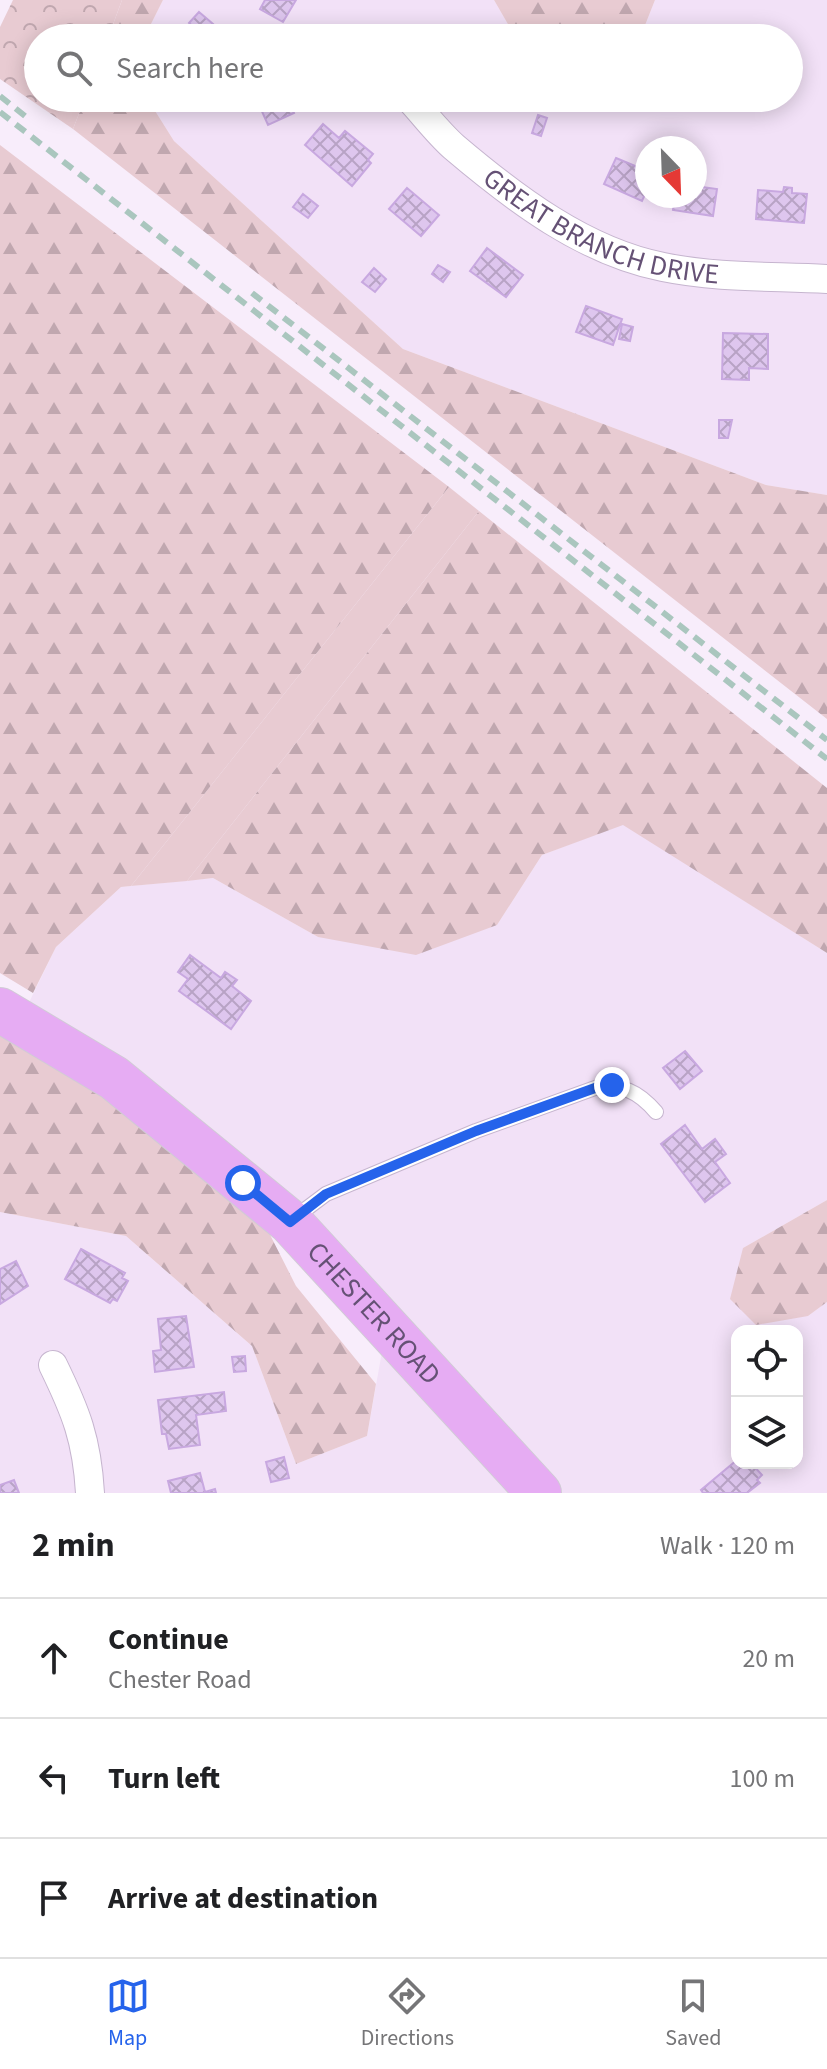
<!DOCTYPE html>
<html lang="en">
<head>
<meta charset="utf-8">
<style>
	:root { --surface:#fff; --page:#f2f2f2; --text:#202124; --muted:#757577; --line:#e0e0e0; --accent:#2563eb }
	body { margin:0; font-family:"Source Sans 3",sans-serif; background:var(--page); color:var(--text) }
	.controls { position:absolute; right:24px; bottom:24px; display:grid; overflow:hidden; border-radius:16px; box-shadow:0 4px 20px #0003 }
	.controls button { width:72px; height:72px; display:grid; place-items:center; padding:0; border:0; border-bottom:2px solid var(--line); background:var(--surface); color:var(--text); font:40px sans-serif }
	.compass { position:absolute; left:635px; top:136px; width:72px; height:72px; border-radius:50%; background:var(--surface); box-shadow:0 4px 20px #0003; rotate:157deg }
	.stop { position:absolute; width:24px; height:24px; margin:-18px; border:6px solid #2563eb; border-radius:50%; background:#fff }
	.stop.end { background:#2563eb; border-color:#fff; box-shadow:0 2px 8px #0008 }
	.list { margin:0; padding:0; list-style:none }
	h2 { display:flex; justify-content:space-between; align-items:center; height:104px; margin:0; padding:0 32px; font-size:34px }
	h2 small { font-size:26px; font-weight:400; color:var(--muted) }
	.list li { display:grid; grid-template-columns:52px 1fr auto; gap:24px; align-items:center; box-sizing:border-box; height:120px; padding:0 32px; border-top:2px solid var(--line) }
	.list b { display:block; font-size:30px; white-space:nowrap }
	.list p { margin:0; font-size:26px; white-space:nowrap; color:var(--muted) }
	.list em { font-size:26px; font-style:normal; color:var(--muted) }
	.icon { flex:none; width:44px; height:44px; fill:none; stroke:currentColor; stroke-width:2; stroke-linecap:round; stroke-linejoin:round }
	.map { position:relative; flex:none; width:827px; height:1493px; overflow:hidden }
	.search { position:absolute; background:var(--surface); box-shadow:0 4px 20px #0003; left:24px; right:24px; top:24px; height:88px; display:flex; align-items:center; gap:20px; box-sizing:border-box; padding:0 28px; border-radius:44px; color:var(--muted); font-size:30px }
	.sheet { height:464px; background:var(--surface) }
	nav { display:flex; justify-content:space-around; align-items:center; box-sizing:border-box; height:112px; border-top:2px solid var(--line); background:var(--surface); font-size:22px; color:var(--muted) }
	nav a { display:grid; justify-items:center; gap:4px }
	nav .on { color:var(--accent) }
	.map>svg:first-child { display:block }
	.residential { fill:#f2e1f7; fill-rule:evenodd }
	.grass { fill:#e8cbd2 }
	.forest { fill:url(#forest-firs) }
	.park { fill:url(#park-crowns) }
	.building { fill:url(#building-cross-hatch); stroke:#c8a8e0; stroke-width:2 }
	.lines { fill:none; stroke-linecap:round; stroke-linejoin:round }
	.lane-casing { stroke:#c6b5cf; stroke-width:16 }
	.street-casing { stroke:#c6b5cf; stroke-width:30 }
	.primary-casing { stroke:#d1cbd6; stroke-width:46 }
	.lane { stroke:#fff; stroke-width:14 }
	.street { stroke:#fff; stroke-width:28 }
	.primary { stroke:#e6acf3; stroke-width:44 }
	.rail { stroke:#aac6be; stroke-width:6; stroke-dasharray:12 8; stroke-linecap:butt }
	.route { stroke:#2563eb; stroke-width:10 }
	.labels { text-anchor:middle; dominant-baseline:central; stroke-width:7; stroke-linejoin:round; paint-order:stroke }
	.street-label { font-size:28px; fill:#655175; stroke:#fcf3fe }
</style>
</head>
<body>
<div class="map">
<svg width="827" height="1493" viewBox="0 0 827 1493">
	<defs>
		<pattern id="forest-firs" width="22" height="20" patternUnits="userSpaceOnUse" patternTransform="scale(2)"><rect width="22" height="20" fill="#e8cbd2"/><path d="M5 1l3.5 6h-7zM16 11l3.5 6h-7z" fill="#c0a7af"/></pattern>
		<pattern id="park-crowns" width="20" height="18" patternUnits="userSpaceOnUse" patternTransform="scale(2)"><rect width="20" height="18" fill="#e8cbd2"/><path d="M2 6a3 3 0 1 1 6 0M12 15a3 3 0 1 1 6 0" fill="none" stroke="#c0a7af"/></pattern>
		<pattern id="building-cross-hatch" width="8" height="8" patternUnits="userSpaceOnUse" patternTransform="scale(2)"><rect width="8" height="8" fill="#dec6ee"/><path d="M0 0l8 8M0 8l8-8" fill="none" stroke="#b8a3c5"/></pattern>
	</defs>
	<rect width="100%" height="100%" fill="#f8edfb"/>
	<path class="residential" d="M 163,0 L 494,0 L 516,38 L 144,38 Z
		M 655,0 L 827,0 L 827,495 L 766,485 L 403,349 L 174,141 L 147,98 L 789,98 L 789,38 L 640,38 ZM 647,148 L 695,148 L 695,196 L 647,196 Z
		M 623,824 L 827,953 L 827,1200 L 743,1248 L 808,1316 L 827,1302 L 827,1493 L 543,1493 L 294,1223 L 21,1019 L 56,947 L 121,887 L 213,878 L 318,937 L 497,925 L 542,855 ZM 737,1331 L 797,1331 L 797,1463 L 737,1463 Z
		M 0,1212 L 126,1236 L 252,1346 L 296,1464 L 367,1436 L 386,1329 L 537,1493 L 0,1493 Z"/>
	<path class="grass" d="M 449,487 L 479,511 L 187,881 L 131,886 Z"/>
	<path class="forest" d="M 122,0 L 163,0 L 144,38 L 108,38 Z
		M 494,0 L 655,0 L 640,38 L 516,38 Z
		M 85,98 L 147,98 L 174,141 L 403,349 L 766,485 L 827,495 L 827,719 L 73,129 Z
		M 0,145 L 449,487 L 131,886 L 121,887 L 56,947 L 33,993 L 0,973 Z
		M 479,511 L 827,788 L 827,953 L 623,825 L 542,855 L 497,925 L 416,955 L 318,937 L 213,878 L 187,881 Z
		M 0,1023 L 79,1075 L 256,1207 L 296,1286 L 376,1384 L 367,1436 L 296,1464 L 252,1346 L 126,1236 L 0,1212 Z
		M 827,1200 L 827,1302 L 808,1316 L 756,1325 L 730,1299 L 743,1248 Z"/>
	<path class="park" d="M 13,0 L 122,0 L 108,38 L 38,38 L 38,98 L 85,98 L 73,129 L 0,79 L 0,27 Z"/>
	<path class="building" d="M 265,0 L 296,0 L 283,22 L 260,9 Z
		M 199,12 L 213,24 L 204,36 L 189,23 Z
		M 256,98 L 287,98 L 294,113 L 268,125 Z
		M 538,115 L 547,118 L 541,136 L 532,133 Z
		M 323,124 L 339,138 L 345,131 L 373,154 L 368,160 L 371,163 L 352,186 L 305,145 Z
		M 616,158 L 647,171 L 647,190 L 642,201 L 604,184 Z
		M 695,186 L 717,189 L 713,216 L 673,210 L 675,196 L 695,196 Z
		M 784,187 L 792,188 L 792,193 L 807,194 L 804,223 L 756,219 L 758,190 L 783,192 Z
		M 407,188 L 439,215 L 421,236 L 389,209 Z
		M 303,194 L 318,206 L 308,218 L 293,207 Z
		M 487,248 L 523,275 L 506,297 L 470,271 Z
		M 438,265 L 450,272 L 443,282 L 432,274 Z
		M 374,268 L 386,279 L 375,292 L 362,282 Z
		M 586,306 L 622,319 L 613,345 L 576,332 Z
		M 622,324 L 633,327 L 630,341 L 619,339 Z
		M 723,333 L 768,334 L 768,369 L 749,368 L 749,380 L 722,379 Z
		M 719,420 L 732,420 L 728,438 L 719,438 Z
		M 190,955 L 221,978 L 225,972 L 237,980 L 232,986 L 251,1001 L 231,1029 L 179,991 L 188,979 L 178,972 Z
		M 685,1051 L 702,1071 L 680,1089 L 663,1068 Z
		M 685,1125 L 702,1149 L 715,1139 L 726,1154 L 715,1162 L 730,1183 L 705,1202 L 661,1144 Z
		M 81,1249 L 125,1273 L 122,1278 L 128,1281 L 117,1301 L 113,1299 L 110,1303 L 65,1279 Z
		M 16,1261 L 28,1286 L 0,1304 L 0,1269 Z
		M 186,1316 L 194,1367 L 155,1372 L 153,1351 L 161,1350 L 158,1319 Z
		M 245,1356 L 246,1371 L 234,1372 L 232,1357 Z
		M 224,1392 L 226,1411 L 196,1415 L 200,1445 L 169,1449 L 166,1434 L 162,1434 L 158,1400 Z
		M 284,1457 L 289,1478 L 271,1482 L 266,1462 Z
		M 737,1460 L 737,1463 L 751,1463 L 762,1475 L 757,1480 L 760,1483 L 747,1493 L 703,1493 L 701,1490 Z
		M 200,1473 L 205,1492 L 215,1489 L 216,1493 L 171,1493 L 168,1481 Z
		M 14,1480 L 19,1493 L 0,1493 L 0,1485 Z"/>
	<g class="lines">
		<g class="lane-casing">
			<path id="lane" d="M 294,1218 L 326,1194 L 476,1131 L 595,1088 C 622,1084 638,1091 656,1112"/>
		</g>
		<g class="street-casing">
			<g id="street">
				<path id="s1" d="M 409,98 C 424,114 438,133 454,147 C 514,198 585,252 663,267 C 716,278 773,276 827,279"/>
				<path d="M 53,1365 C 76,1412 87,1440 90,1493"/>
			</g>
		</g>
		<g class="primary-casing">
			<g id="primary">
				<path id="s2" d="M 0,1010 L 114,1078 L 290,1222 L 539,1493"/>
			</g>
		</g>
		<use href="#lane" class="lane"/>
		<use href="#street" class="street"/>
		<use href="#primary" class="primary"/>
		<path class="rail" d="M 0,96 L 25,116
			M 0,112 L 827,759
			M 252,293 L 827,740"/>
	</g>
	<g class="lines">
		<path class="route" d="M 243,1183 L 290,1222 L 326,1194 L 476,1131 L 595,1088 L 612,1085"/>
	</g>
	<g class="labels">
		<g class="street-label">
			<text stroke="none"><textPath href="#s1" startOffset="238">GREAT BRANCH DRIVE</textPath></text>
			<text stroke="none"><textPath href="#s2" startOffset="484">CHESTER ROAD</textPath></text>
		</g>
	</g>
</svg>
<div class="controls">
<button><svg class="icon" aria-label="locate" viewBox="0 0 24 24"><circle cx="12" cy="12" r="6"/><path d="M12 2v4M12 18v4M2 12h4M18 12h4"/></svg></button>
<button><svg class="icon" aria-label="layers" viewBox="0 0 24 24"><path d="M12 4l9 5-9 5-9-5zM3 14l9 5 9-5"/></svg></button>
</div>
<svg class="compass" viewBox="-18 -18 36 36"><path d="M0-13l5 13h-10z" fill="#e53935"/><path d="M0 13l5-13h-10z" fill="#757577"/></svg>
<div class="stop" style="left:243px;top:1183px"></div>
<div class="stop end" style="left:612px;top:1085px"></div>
<div class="search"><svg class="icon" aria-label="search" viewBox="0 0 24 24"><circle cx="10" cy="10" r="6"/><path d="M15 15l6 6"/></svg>Search here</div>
</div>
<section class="sheet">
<h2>2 min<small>Walk · 120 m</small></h2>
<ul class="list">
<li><svg class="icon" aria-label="ahead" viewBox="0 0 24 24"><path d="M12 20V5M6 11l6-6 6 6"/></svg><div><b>Continue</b><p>Chester Road</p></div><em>20 m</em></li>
<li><svg class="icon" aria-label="left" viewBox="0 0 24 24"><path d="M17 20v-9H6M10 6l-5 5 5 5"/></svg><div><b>Turn left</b></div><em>100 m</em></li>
<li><svg class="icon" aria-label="arrive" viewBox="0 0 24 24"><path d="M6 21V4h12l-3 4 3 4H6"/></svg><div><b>Arrive at destination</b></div></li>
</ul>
</section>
<nav>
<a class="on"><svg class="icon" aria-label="map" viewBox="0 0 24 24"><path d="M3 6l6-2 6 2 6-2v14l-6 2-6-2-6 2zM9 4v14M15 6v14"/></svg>Map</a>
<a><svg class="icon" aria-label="directions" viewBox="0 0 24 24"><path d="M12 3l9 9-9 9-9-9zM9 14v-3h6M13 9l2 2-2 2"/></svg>Directions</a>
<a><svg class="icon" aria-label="saved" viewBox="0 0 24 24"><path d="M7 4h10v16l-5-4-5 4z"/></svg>Saved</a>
</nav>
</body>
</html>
